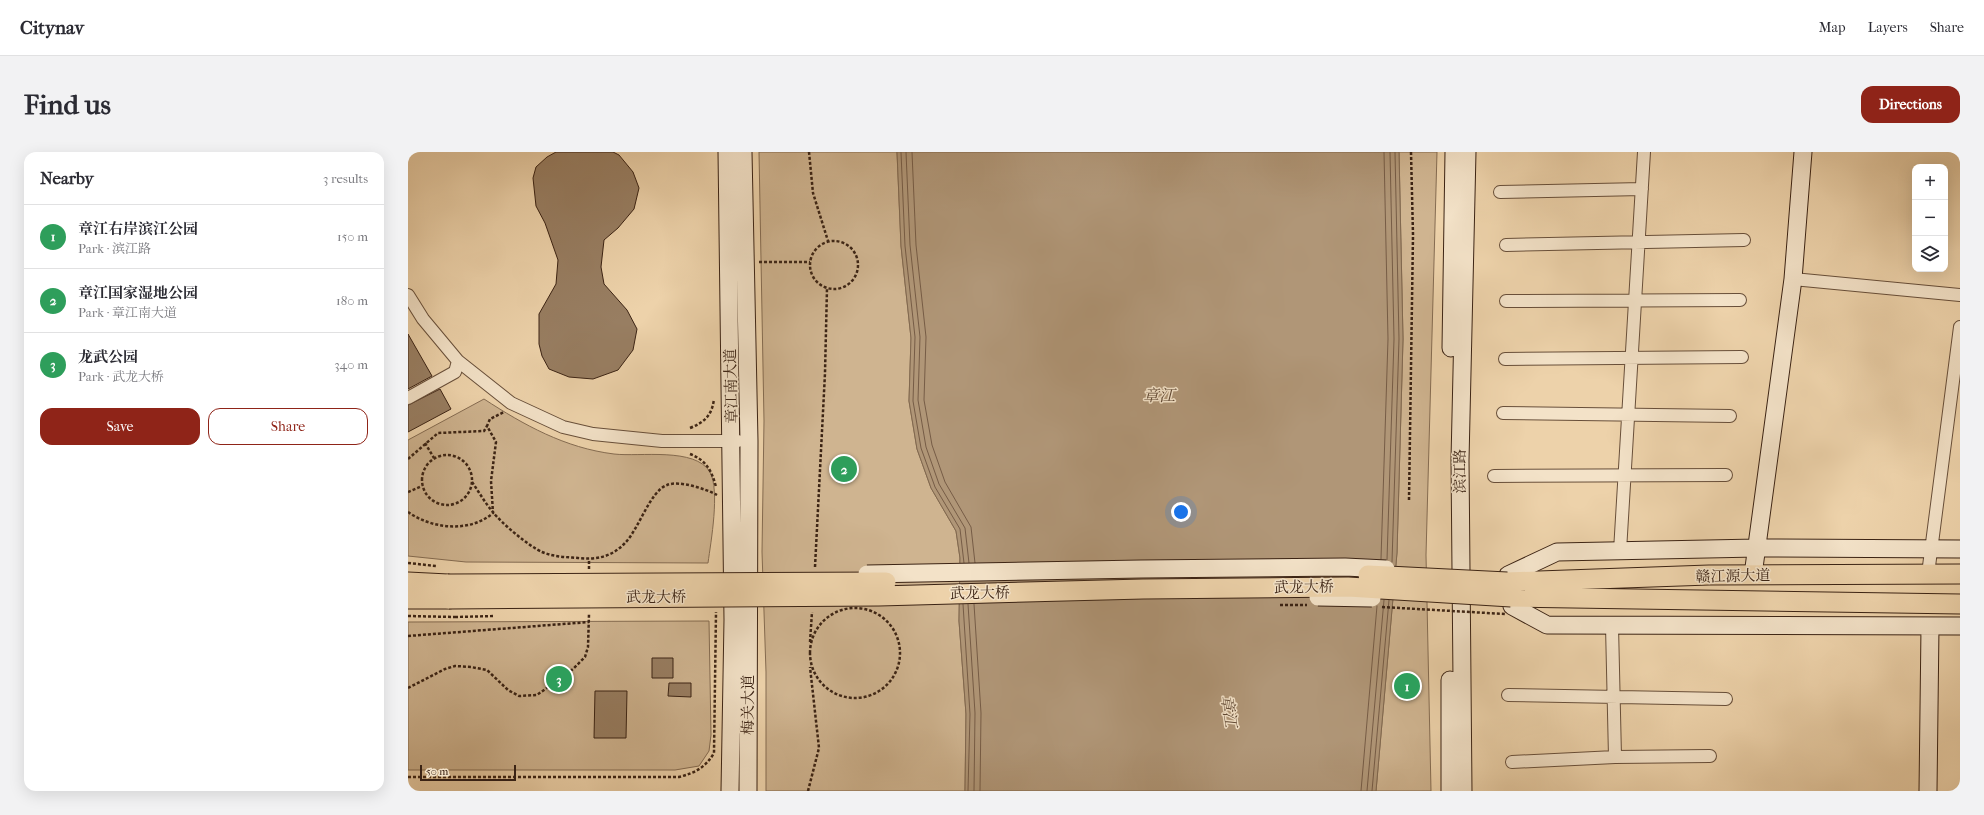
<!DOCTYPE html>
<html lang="en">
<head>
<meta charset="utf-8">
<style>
	:root { --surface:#fff; --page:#f2f2f3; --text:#2b2b33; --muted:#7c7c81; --line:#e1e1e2; --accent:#8f2418 }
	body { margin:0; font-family:"IM FELL French Canon","Noto Serif SC",serif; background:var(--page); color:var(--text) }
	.controls { position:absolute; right:12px; top:12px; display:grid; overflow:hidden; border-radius:8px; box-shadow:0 4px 16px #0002 }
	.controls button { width:36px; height:36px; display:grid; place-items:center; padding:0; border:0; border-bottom:1px solid var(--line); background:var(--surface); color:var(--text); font:20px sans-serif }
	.scale { position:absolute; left:12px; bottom:10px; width:96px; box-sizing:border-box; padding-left:4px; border:2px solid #3b2314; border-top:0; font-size:11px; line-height:14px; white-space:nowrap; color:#3b2314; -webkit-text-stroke:3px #f3e2c8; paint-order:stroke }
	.you { position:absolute; left:773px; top:360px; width:14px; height:14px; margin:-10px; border:3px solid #fff; border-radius:50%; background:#1a73e8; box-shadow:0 0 0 6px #1a73e833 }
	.badge { display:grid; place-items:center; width:26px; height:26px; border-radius:50%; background:var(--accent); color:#fff; font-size:13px; font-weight:700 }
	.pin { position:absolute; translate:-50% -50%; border:2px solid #fff; box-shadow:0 1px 4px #0006 }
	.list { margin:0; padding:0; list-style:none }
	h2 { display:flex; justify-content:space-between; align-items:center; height:52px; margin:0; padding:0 16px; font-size:17px }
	h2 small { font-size:13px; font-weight:400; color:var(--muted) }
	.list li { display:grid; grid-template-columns:26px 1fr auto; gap:12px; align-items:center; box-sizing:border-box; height:64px; padding:0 16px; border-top:1px solid var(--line) }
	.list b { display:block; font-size:15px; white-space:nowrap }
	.list p { margin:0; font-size:13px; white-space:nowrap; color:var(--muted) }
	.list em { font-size:13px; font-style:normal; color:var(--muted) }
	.actions { display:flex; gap:8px; padding:12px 16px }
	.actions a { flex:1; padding:9px 0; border:1px solid var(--accent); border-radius:12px; text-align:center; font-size:14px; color:var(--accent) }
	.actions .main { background:var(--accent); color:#fff }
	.icon { flex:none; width:22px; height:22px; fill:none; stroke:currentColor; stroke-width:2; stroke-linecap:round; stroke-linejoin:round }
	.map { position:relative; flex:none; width:1552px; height:639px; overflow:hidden; border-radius:12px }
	header { display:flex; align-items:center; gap:24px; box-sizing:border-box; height:56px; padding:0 20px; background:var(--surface); border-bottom:1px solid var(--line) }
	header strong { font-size:19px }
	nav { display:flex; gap:22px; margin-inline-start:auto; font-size:14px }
	.intro { display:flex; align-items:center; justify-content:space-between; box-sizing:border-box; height:96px; padding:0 24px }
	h1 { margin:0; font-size:28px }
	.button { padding:10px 18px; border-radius:12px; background:var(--accent); color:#fff; font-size:14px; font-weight:700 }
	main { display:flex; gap:24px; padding:0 24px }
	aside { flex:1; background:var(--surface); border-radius:12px; box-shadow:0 4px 16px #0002 }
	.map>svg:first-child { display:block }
	.green { fill:#cfb490; stroke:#856c52 }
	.water { fill:#b09677; stroke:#81684f }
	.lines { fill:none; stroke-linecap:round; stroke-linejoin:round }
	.shore { stroke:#765c46; stroke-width:1 }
	.building { fill:#987e62; stroke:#3b2314 }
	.street-casing { stroke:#684f3a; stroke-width:14 }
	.secondary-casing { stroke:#3b2314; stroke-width:19 }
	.primary-casing { stroke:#3b2314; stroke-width:21 }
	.path { stroke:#3b2314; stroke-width:2.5; stroke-dasharray:3 2; stroke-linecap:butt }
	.street { stroke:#f3e2c8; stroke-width:12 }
	.secondary { stroke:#f3e2c8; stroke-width:17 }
	.primary { stroke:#edd2aa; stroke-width:19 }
	.secondary-bridge-casing { stroke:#3b2314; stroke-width:19; stroke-linecap:butt }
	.primary-bridge-casing { stroke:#3b2314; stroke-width:21; stroke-linecap:butt }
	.path-bridge { stroke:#3b2314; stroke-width:2.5; stroke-dasharray:3 2; stroke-linecap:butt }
	.secondary-bridge { stroke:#f3e2c8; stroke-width:17 }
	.primary-bridge { stroke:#edd2aa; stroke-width:19 }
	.labels { text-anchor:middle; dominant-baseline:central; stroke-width:3; stroke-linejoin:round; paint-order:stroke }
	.street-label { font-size:15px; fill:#3b2314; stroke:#f3e2c8 }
	.water-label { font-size:16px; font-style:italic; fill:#5e4632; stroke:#f3e2c8 }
</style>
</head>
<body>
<header>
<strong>Citynav</strong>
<nav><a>Map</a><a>Layers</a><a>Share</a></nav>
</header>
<div class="intro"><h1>Find us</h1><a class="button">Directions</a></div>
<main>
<aside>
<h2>Nearby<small>3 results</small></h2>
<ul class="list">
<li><span class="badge" style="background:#2e9e5b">1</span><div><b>章江右岸滨江公园</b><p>Park · 滨江路</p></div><em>150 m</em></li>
<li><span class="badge" style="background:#2e9e5b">2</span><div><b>章江国家湿地公园</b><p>Park · 章江南大道</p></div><em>180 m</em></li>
<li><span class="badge" style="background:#2e9e5b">3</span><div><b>龙武公园</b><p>Park · 武龙大桥</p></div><em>340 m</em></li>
</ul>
<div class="actions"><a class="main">Save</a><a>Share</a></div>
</aside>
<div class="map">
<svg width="1552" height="639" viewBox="0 0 1552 639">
	<rect width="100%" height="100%" fill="#edd2aa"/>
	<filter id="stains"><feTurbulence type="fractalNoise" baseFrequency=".005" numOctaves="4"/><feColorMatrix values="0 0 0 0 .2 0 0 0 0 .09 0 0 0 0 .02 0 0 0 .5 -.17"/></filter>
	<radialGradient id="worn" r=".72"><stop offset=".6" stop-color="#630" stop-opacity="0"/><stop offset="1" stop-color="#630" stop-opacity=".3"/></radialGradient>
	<path class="green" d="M 351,0 L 489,0 L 493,94 L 503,186 L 501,249 L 509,297 L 523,336 L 548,379 L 552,406 L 551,469 L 558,562 L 557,639 L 358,639 L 358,520 L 354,400 L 356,269 Z
		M 991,0 L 1029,0 L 1018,403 L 1023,639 L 968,639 L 989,400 L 995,187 Z
		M 76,247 C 116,273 157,296 206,302 C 232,305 287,295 302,320 C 312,339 303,389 300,411 L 58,410 L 0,404 L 0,288 Z
		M 301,469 L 303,583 L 301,599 L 291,614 L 267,618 L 0,618 L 0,470 Z"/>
	<path class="water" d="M 489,0 L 991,0 L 995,187 L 989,401 L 968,639 L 557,639 L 558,562 L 551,469 L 552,406 L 548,379 L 523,336 L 509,297 L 501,249 L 503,186 L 493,94 Z"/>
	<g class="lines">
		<path class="shore" d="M 493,0 L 497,94 L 507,185 L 505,249 L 513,296 L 527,335 L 552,377 L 556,411
			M 498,0 L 502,93 L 512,185 L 510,248 L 518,295 L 531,332 L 557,376 L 561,411
			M 504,0 L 508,93 L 518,185 L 516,248 L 524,293 L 537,330 L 563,375 L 567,411
			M 973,407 L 980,187 L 976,0
			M 979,408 L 986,187 L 982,0
			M 984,410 L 991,187 L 987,0
			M 555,452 L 562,562 L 560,639
			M 560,452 L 567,561 L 566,639
			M 566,452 L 573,561 L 572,639
			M 953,639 L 969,454
			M 959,639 L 976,448
			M 964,639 L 981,448"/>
	</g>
	<path class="building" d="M 148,0 L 205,0 L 211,3 L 225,20 L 231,36 L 226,57 L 210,76 L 196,88 L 193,115 L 196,132 L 219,158 L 229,177 L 225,198 L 210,218 L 185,227 L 161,225 L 141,217 L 134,204 L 131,192 L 131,162 L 148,132 L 150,108 L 137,71 L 128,54 L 125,26 L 128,15 L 139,5 Z
		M 0,182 L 24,224 L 0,237 Z
		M 32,237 L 43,257 L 0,280 L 0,253 Z
		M 244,506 L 265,506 L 265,526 L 244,526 Z
		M 261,531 L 283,531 L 283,545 L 260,544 Z
		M 187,539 L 219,539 L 218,586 L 186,586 Z"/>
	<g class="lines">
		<g class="street-casing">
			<path id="street" d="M 1092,40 L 1234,37
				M 1098,93 L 1336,88
				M 1385,127 L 1552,143
				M 0,143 L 15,167 L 50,209 L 103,251 L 155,275 L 185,282 L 254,289 L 330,289
				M 1098,149 L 1332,148
				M 1097,207 L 1334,205
				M 0,246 L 47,220 L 50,209
				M 1095,261 L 1322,264
				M 1086,324 L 1318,323
				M 1212,399 L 1236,0
				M 1520,422 L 1552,175
				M 1204,474 L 1207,605
				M 1100,543 L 1318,547
				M 1104,610 L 1207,605 L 1302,604"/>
		</g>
		<g class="secondary-casing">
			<path id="secondary" d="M 319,0 L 325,468 L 322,639
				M 335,0 L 341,289 L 340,639
				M 1043,196 L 1046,0
				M 1100,423 L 1149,400 L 1349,396 L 1552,397
				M 1345,423 L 1385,127 L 1395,0
				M 1104,454 L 1139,473 L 1552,474
				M 1042,639 L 1042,528
				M 1055,639 L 1052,308 L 1059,0
				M 1520,639 L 1522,475"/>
		</g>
		<g class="primary-casing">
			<path id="primary" d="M 0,430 L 40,432
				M 1099,430 L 1301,423 L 1552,422
				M 1103,445 L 1552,452
				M 0,447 L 41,447"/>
		</g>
		<path class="path" d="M 401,0 L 405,41 L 420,89
			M402 113a24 24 0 1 1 48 0a24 24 0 1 1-48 0Z
			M 351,110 L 402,110
			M 282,276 C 297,270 304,263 306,247
			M 17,291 L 26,306
			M 282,302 C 298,308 304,319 308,335
			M14 328a25 25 0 1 1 50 0a25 25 0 1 1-50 0Z
			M 0,307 L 30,281 L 76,279 L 79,274
			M 64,330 C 71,340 77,351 85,360 C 93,371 122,395 134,400 C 146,405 158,405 170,406 C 188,408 204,405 217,391 C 231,377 242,339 259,333 C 271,328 298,337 309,343
			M 0,340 L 14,334
			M 1001,348 L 1005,83 L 1003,0
			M 0,360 C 24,377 62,381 85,361 L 83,329 L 88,290 L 79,274 L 82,267 L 96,260
			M 0,411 L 28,414
			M 407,415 L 417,221 L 419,136
			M 181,417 L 181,407
			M402 501a45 45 0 1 1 90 0a45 45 0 1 1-90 0Z
			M 0,464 L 47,465
			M 0,484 L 181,470
			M 402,490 L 404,460
			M 0,536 L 37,517 L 47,514 L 63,515 L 79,518 L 100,538 L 111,544 L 129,543 L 165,517 L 177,505 L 180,495 L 181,462
			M 0,625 L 271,625 C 287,621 298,615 306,601 L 308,460
			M 400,639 L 411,596 L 402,515"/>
		<use href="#street" class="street"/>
		<use href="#secondary" class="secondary"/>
		<use href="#primary" class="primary"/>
		<g class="secondary-bridge-casing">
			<path id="secondary-bridge" d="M 459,422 L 733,417 L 937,415 L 978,417
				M 910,445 L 964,446"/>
		</g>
		<g class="primary-bridge-casing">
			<path id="primary-bridge" d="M 960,423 L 1099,430
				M 40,432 L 478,430
				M 41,447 L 471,444 L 735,437 L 940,435 L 1103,445"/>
		</g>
		<path class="path-bridge" d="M 872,453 L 899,453
			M 974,455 L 1097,462
			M 47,465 L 87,464"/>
		<use href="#secondary-bridge" class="secondary-bridge"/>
		<use href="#primary-bridge" class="primary-bridge"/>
	</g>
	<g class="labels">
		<g class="street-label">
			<text transform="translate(323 234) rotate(-91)">章江南大道</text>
			<text transform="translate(1052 319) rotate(-90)">滨江路</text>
			<text transform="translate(1325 424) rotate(-1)">赣江源大道</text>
			<text transform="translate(896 435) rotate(-1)">武龙大桥</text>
			<text transform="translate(572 441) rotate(-1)">武龙大桥</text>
			<text x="248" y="445">武龙大桥</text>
			<text transform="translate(340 553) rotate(-90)">梅关大道</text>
		</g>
		<g class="water-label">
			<text x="751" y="243">章江</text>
			<text transform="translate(821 559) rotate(82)">章江</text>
		</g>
	</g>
	<rect width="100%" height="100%" filter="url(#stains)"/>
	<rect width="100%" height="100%" fill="url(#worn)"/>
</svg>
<div class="controls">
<button>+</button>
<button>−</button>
<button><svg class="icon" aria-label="layers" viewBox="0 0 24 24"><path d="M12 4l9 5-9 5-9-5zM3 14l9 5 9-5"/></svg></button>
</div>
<div class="scale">50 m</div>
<div class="you"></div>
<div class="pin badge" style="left:999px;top:534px;background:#2e9e5b">1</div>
<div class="pin badge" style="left:436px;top:317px;background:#2e9e5b">2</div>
<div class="pin badge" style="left:151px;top:527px;background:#2e9e5b">3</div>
</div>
</main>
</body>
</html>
